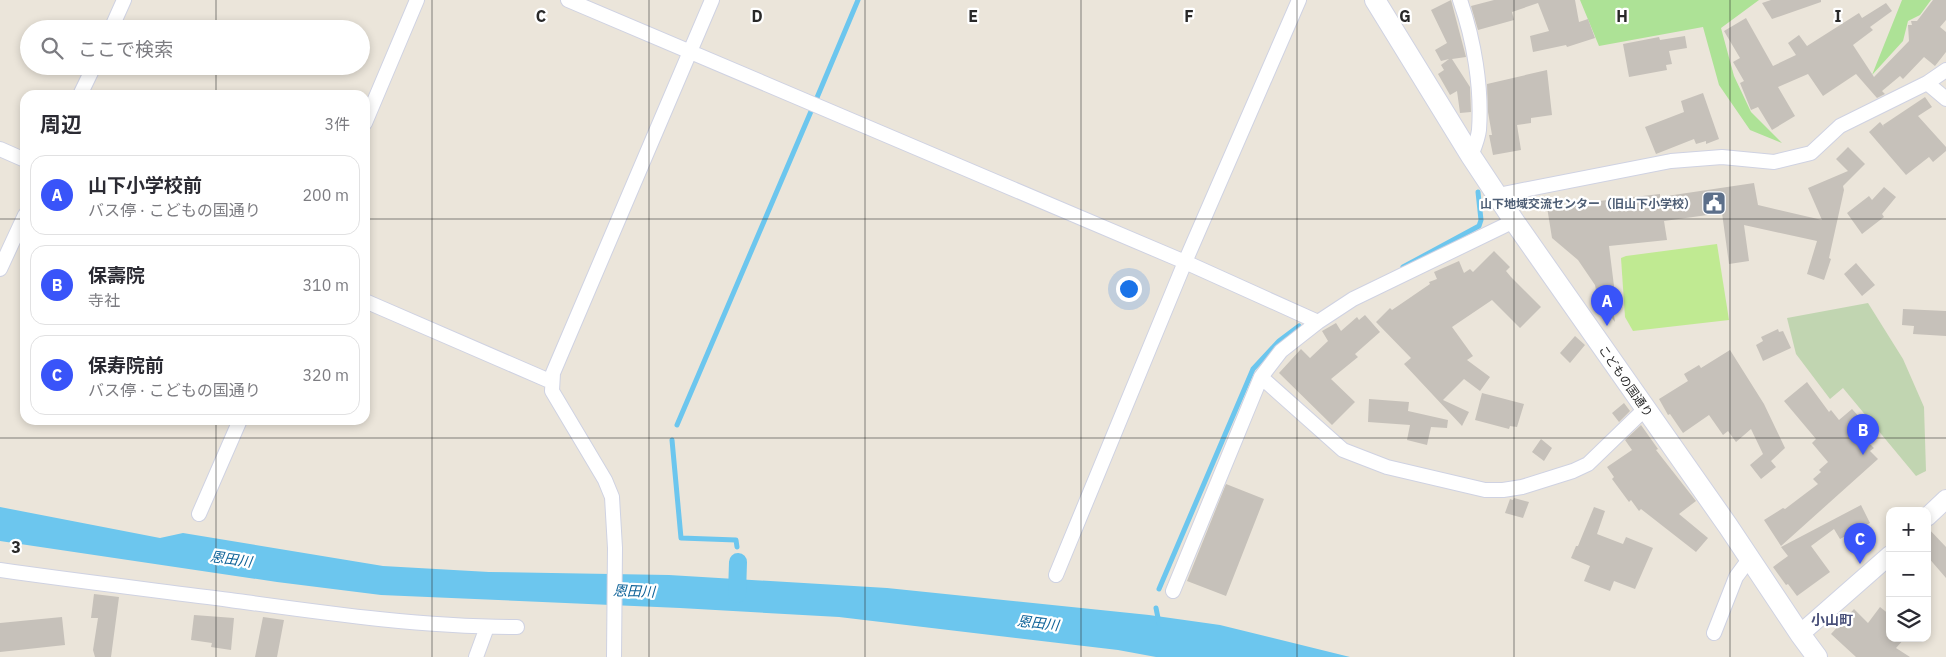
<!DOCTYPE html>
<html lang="ja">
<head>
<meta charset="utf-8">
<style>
	:root { --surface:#fff; --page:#f2f2f3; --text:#2b2b33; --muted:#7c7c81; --line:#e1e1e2; --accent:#3954f9 }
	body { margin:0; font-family:"IBM Plex Sans","Noto Sans JP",sans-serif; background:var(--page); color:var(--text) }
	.controls { position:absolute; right:15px; bottom:15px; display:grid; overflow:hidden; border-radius:10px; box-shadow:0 2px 8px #0003 }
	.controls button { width:45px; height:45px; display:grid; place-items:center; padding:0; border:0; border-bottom:1px solid var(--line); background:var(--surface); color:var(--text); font:25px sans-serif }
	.you { position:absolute; left:1128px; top:288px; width:18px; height:18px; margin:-12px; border:4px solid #fff; border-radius:50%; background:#1a73e8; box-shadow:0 0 0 8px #1a73e833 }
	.badge { display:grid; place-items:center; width:32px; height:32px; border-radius:50%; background:var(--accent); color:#fff; font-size:16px; font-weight:700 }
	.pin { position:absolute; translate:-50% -41px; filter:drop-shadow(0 1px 2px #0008) }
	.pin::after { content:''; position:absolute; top:26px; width:18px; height:15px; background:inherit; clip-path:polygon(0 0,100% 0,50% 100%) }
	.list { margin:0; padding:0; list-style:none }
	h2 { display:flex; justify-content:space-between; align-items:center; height:65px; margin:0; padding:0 20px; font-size:21px }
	h2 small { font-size:16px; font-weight:400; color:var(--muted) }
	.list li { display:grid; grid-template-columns:32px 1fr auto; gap:15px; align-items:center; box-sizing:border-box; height:80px; margin:0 10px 10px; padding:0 10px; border:1px solid var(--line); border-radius:15px }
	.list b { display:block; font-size:19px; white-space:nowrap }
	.list p { margin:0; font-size:16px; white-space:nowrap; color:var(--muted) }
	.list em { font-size:16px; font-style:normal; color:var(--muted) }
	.icon { flex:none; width:28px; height:28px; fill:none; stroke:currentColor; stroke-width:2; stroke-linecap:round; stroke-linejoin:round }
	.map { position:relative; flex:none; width:1946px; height:657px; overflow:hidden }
	.search { position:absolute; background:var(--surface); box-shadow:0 2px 8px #0003; left:20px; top:20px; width:350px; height:55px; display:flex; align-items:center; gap:12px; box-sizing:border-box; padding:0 18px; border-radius:28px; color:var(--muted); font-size:19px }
	.panel { position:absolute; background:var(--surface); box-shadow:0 2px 8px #0003; left:20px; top:90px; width:350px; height:335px; border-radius:15px }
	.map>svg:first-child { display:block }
	.green { fill:#ade296 }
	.cemetery { fill:#c1d5b1 }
	.pitch { fill:#c0ea92 }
	.water { fill:#6cc6ee }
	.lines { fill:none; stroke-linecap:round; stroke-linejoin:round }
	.stream { stroke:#6cc6ee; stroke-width:5 }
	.canal { stroke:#6cc6ee; stroke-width:18 }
	.building { fill:#c6c1ba }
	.minor-casing { stroke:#cfd2e2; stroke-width:16 }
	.tertiary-casing { stroke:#cfd2e2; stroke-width:20 }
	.secondary-casing { stroke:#cfd2e2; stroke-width:22 }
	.minor { stroke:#fff; stroke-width:14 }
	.tertiary { stroke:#fff; stroke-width:18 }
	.secondary { stroke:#fff; stroke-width:20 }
	.grid { fill:none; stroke:#292929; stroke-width:1; stroke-opacity:0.55 }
	.labels { text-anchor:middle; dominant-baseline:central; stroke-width:4.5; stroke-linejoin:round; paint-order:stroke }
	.service-label { font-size:12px; font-weight:bold; fill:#4e5e75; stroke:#fff; text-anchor:end }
	.street-label { font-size:12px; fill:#292929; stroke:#fff }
	.water-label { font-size:14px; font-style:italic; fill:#0d6298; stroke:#fff }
	.neighbourhood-label { font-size:14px; font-weight:bold; fill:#495079; stroke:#fff }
	.grid-label { font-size:16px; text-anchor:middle; font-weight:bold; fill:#292929; stroke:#fff; stroke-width:4.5; stroke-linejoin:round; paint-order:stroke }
</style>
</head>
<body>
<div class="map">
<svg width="1946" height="657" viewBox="0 0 1946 657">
	<rect width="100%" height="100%" fill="#ebe5da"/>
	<path class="green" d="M 1580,0 L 1759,0 L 1721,28 L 1734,76 L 1751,112 L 1782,143 L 1750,130 L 1719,85 L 1703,27 L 1599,46 Z
		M 1902,0 L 1931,0 L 1920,15 L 1908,21 L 1903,41 L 1872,75 Z"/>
	<path class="cemetery" d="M 1868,303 L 1903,359 L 1924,407 L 1926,471 L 1916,476 L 1843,388 L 1830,399 L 1796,354 L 1787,318 Z"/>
	<path class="pitch" d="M 1717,244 L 1729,320 L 1633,331 L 1625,317 L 1621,258 L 1626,256 Z"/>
	<path class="water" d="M 0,507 L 160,538 L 183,533 L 383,566 L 489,572 L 669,575 L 887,588 L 1149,615 L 1220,625 L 1350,657 L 1156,657 L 1118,650 L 839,617 L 680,608 L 381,595 L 277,582 L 0,541 Z"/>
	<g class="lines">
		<path class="stream" d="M 816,100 L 858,0
			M 1403,267 L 1479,226 L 1481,220 L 1478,192
			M 677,425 L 812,109
			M 672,440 L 681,538 L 736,540 L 737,547
			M 1159,589 L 1253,369 L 1279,341 L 1299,326
			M 1156,608 L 1159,623"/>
		<path class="canal" d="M 737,594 L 738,562"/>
	</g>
	<path class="building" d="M 1451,0 L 1466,57 L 1452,59 L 1470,87 L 1471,112 L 1460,113 L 1457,91 L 1450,95 L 1438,74 L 1444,70 L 1441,65 L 1449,59 L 1441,61 L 1435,50 L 1447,43 L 1431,10 Z
		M 1494,0 L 1575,0 L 1579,22 L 1588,19 L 1595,38 L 1567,47 L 1566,45 L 1533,52 L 1530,36 L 1549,31 L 1538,3 L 1512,12 L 1514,20 L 1478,30 L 1471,6 Z
		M 1771,0 L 1821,0 L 1821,2 L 1772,19 L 1762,3 Z
		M 1933,0 L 1946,0 L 1946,20 L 1940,27 L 1946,32 L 1946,52 L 1935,66 L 1924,57 L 1903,79 L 1900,76 L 1882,91 L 1885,94 L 1877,98 L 1856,74 L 1823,96 L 1808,74 L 1778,87 L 1795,116 L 1772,130 L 1758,107 L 1751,110 L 1740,83 L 1744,81 L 1733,62 L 1740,58 L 1724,31 L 1746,18 L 1773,66 L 1796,55 L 1788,43 L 1799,35 L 1807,46 L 1859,13 L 1862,18 L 1886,3 L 1892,11 L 1870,27 L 1873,30 L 1853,45 L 1874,77 L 1909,41 L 1908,25 L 1912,25 L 1911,21 L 1917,21 Z
		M 1685,36 L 1687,48 L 1669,51 L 1672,64 L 1666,65 L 1667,70 L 1629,77 L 1623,44 L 1659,37 L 1660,40 Z
		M 1547,70 L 1552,115 L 1531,118 L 1531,123 L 1517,125 L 1521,150 L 1493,155 L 1489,135 L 1492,135 L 1488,112 L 1487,84 Z
		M 1703,93 L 1719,139 L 1706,144 L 1706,141 L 1696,144 L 1694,139 L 1656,154 L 1645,127 L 1684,112 L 1681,101 Z
		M 1925,97 L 1932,107 L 1918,116 L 1946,147 L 1946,151 L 1933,162 L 1929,157 L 1906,175 L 1869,132 L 1880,122 L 1884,127 L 1883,125 Z
		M 1848,147 L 1865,164 L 1843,186 L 1844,190 L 1829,258 L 1831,259 L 1824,280 L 1807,274 L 1817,241 L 1744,225 L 1749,261 L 1729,264 L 1722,213 L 1664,221 L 1667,240 L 1609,246 L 1616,302 L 1612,303 L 1615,322 L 1598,300 L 1595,285 L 1578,260 L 1552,238 L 1547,207 L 1660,194 L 1660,197 L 1754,183 L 1758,205 L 1822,220 L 1808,188 L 1848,171 L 1836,159 Z
		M 1884,187 L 1896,197 L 1882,214 L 1884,217 L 1862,234 L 1847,213 L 1869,196 L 1872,200 Z
		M 1494,251 L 1510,267 L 1506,271 L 1511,277 L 1541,307 L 1520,328 L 1492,300 L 1452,327 L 1473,356 L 1467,360 L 1490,377 L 1480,391 L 1464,379 L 1443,400 L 1469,412 L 1462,426 L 1404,364 L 1411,358 L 1376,322 L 1390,308 L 1392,310 L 1430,284 L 1429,282 L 1437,279 L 1434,272 L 1459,261 L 1464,273 L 1470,269 L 1473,272 Z
		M 1856,263 L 1875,285 L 1862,296 L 1844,274 Z
		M 1903,309 L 1946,311 L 1946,336 L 1913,334 L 1914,326 L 1902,325 Z
		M 1365,315 L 1380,332 L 1355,354 L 1358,357 L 1331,379 L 1355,402 L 1332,425 L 1279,373 L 1301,349 L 1310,358 L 1328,341 L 1322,331 L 1336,323 L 1341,331 L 1357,317 L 1359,320 Z
		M 1778,329 L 1779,332 L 1783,331 L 1791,348 L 1763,361 L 1756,345 L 1763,341 L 1761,337 Z
		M 1575,336 L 1585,345 L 1570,363 L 1560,353 Z
		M 1730,350 L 1764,404 L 1785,448 L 1771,461 L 1776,467 L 1761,479 L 1750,465 L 1763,454 L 1751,429 L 1736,442 L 1728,431 L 1723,435 L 1709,415 L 1683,433 L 1670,414 L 1668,415 L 1659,399 L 1688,381 L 1684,374 L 1699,365 L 1701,368 Z
		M 1807,382 L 1829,412 L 1831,410 L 1839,420 L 1852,409 L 1863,421 L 1859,424 L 1871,437 L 1867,441 L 1874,448 L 1870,451 L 1878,459 L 1781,546 L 1764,520 L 1783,508 L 1785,509 L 1818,484 L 1813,479 L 1821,472 L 1819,470 L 1828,462 L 1812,443 L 1816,439 L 1784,401 Z
		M 1482,393 L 1524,404 L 1517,427 L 1510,426 L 1509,429 L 1475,420 Z
		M 1369,399 L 1409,402 L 1408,411 L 1448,420 L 1447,428 L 1431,427 L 1427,445 L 1407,440 L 1410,425 L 1368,422 Z
		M 1624,403 L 1630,411 L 1619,422 L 1612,413 Z
		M 1641,425 L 1658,449 L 1656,450 L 1696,501 L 1679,514 L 1708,538 L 1696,552 L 1641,509 L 1639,511 L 1631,500 L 1629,502 L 1612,479 L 1614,477 L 1607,467 L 1632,450 L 1625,440 Z
		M 1541,439 L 1552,448 L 1544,461 L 1532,452 Z
		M 1226,484 L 1264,499 L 1226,596 L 1187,581 Z
		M 1514,498 L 1529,502 L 1523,518 L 1505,513 L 1510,499 L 1513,500 Z
		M 1861,505 L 1870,523 L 1840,539 L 1834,529 L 1811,546 L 1830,572 L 1797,596 L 1788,584 L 1786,585 L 1773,567 L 1788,556 L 1781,547 Z
		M 1594,507 L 1605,511 L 1597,534 L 1623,544 L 1626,537 L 1653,548 L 1635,589 L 1614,581 L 1610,591 L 1584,581 L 1590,566 L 1571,558 L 1576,546 L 1578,546 Z
		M 1927,527 L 1946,547 L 1946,578 L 1927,556 Z
		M 94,594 L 119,597 L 111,657 L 95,657 L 93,650 L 98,618 L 91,618 Z
		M 1880,607 L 1890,615 L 1890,638 L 1905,638 L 1896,648 L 1910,657 L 1856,657 L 1831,634 L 1854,609 L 1868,623 Z
		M 194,615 L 234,618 L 231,650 L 211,647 L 212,643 L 191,640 Z
		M 62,617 L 65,645 L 0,652 L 0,623 Z
		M 263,617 L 284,620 L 277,657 L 255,657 Z"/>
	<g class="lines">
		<g class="minor-casing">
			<path id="minor" d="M 568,0 L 1185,262 L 1318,322
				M 1460,0 C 1474,40 1482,87 1479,130 C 1478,139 1474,148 1471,156
				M 111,29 L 124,0
				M 1927,83 L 1946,99
				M 80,95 L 94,66
				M 365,123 L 417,0
				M 0,149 L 25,160
				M 1498,195 L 1671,161 L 1722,157 L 1774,162 L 1811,153 L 1840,126 L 1927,83 L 1946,70
				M 0,269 L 25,215
				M 365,301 L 552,382
				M 1261,377 L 1343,450 L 1387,467 L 1485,490 L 1503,490 L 1522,487 L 1573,471 L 1588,464 L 1645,409
				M 199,514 L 240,420
				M 0,570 C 76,581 153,590 230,600 C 325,613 421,627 517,627
				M 1056,575 L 1185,262 L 1299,0
				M 1173,591 L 1261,377 L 1281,351 L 1318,322 L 1353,299 L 1514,221
				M 1714,633 L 1736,577 L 1750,558
				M 476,657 L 487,627
				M 614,657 L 615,548 L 612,497 L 605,480 L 552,391 L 553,373 L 712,0"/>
		</g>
		<g class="tertiary-casing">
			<path id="tertiary" d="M 1927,517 L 1946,499
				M 1800,634 L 1890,555"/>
		</g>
		<g class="secondary-casing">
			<path id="secondary" d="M 1375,0 L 1471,156 L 1514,221 L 1728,526 L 1800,634 L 1817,657"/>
		</g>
		<use href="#minor" class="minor"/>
		<use href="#tertiary" class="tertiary"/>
		<use href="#secondary" class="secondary"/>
	</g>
	<path class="grid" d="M 216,0 L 216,29M 432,0 L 432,657M 649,0 L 649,657M 865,0 L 865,657M 1081,0 L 1081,657M 1297,0 L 1297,657M 1514,0 L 1514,657M 1730,0 L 1730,657M 216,66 L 216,95M 0,219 L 25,219M 365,219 L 1946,219M 216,420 L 216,657M 0,438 L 1946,438"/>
	<defs>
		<g id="civic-square" transform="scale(1.25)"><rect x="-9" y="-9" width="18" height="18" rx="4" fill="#5c6f8a" stroke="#fff"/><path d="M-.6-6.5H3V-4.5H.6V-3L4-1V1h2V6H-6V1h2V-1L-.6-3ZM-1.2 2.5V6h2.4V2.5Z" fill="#fff"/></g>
	</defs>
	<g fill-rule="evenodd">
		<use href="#civic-square" x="1714" y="203"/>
	</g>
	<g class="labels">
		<g class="service-label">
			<text x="1696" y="203">山下地域交流センター（旧山下小学校）</text>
		</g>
		<g class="street-label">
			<text transform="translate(1626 381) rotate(55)">こどもの国通り</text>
		</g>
		<g class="water-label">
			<text transform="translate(231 559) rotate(8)">恩田川</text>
			<text transform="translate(634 591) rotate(2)">恩田川</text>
			<text transform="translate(1038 623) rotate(7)">恩田川</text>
		</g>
		<g class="neighbourhood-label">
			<text x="1832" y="620">小山町</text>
		</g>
	</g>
	<g class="grid-label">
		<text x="541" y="22">C</text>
		<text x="757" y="22">D</text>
		<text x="973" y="22">E</text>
		<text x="1189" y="22">F</text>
		<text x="1405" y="22">G</text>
		<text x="1622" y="22">H</text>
		<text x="1838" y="22">I</text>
		<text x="16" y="553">3</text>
	</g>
</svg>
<div class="controls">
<button>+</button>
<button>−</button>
<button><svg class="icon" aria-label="layers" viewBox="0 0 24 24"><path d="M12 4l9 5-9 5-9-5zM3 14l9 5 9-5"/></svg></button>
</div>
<div class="you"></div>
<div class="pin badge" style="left:1607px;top:326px">A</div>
<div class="pin badge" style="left:1863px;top:455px">B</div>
<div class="pin badge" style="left:1860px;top:564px">C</div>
<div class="search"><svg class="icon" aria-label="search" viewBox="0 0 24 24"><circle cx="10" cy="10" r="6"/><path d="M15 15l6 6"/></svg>ここで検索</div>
<section class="panel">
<h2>周辺<small>3件</small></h2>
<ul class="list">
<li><span class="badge">A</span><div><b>山下小学校前</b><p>バス停 · こどもの国通り</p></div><em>200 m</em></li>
<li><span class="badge">B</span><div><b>保壽院</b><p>寺社</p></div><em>310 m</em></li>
<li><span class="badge">C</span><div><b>保寿院前</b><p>バス停 · こどもの国通り</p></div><em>320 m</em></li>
</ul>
</section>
</div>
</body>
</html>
